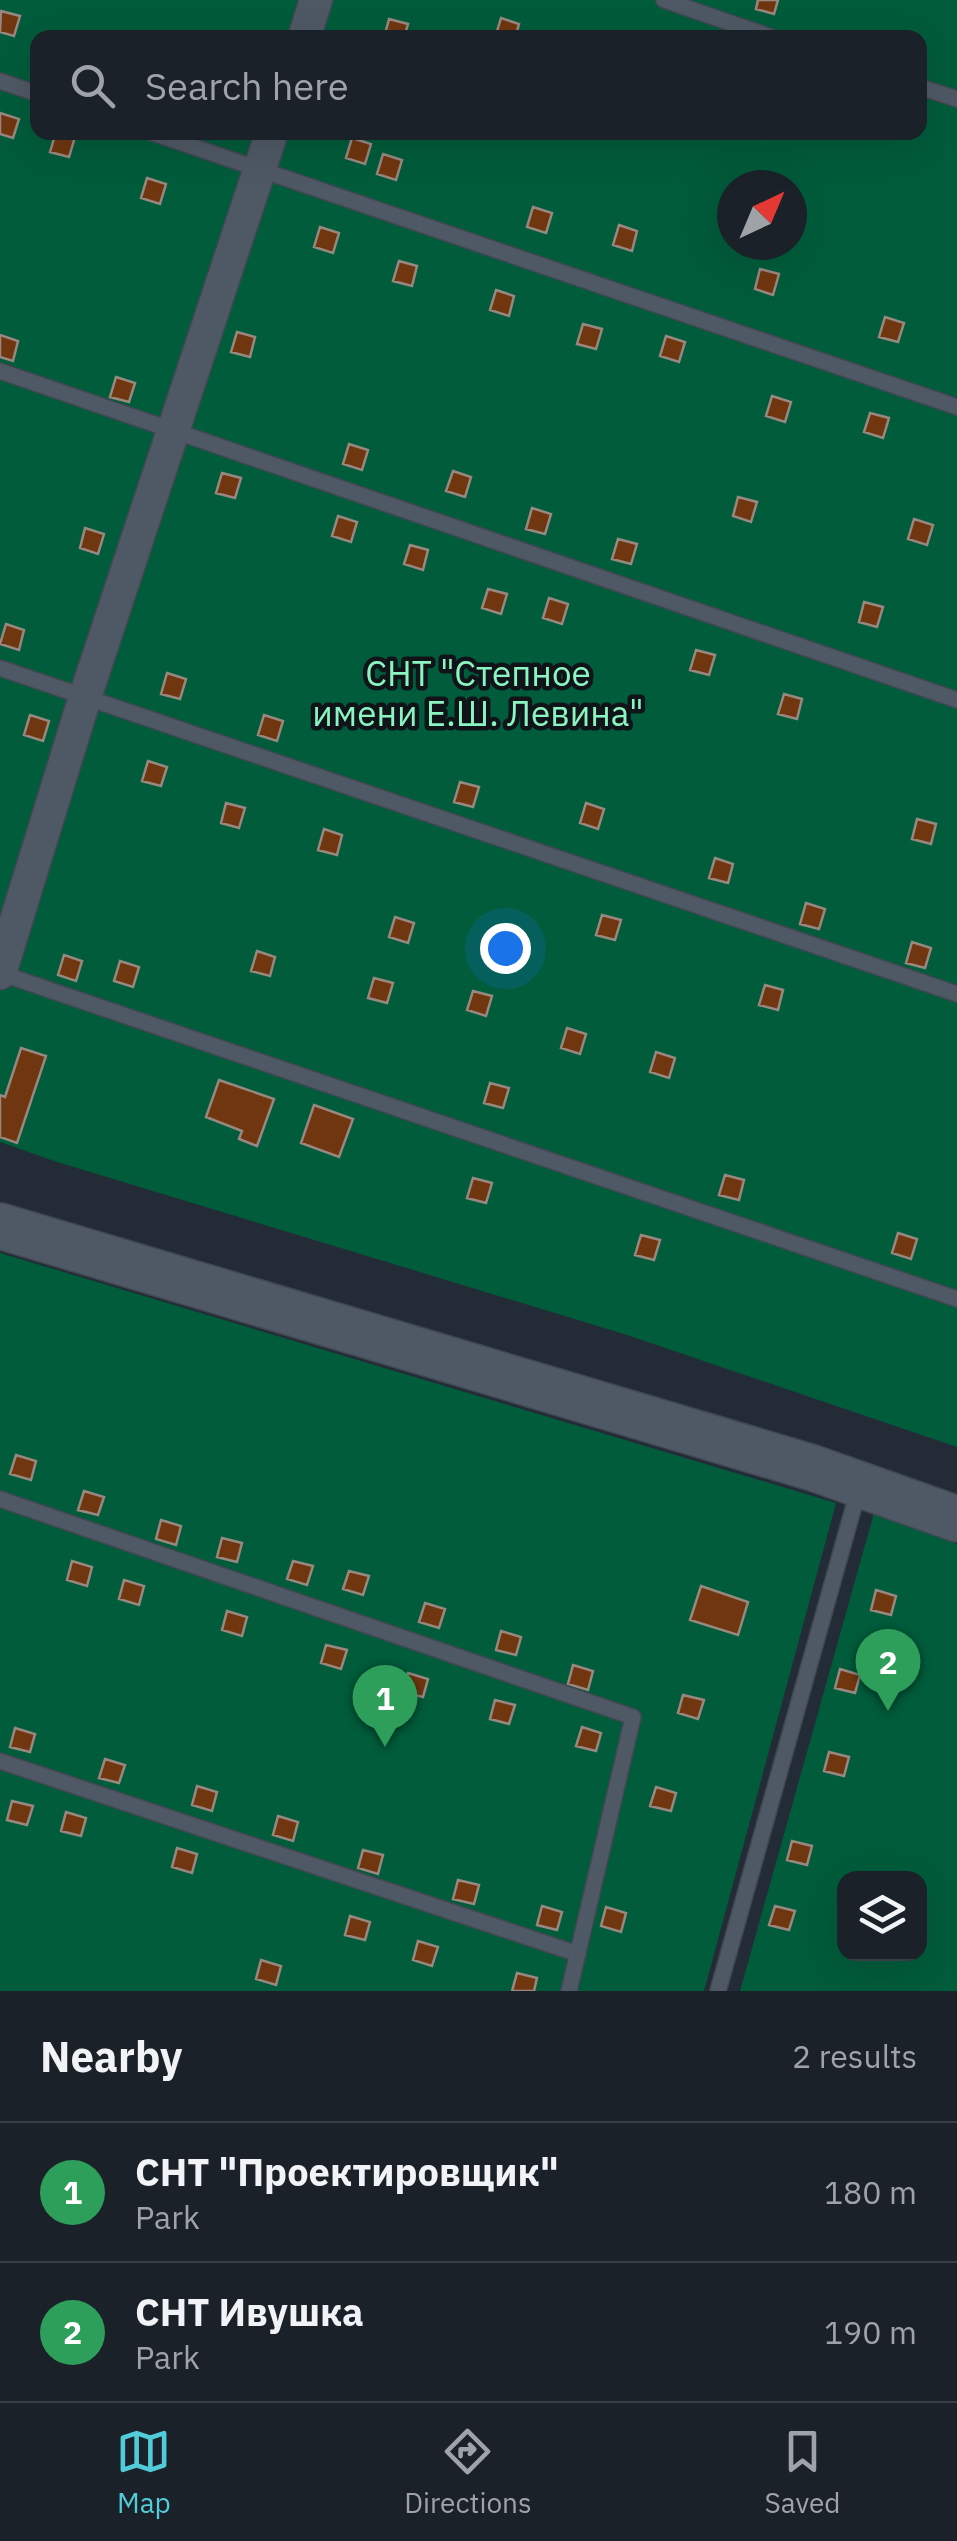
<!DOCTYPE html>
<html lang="en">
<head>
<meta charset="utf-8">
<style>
	:root { --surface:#1a2128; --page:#232930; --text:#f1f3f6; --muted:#9fa3a8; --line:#383e45; --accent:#52cbd9 }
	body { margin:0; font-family:"IBM Plex Sans",sans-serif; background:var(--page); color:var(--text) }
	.controls { position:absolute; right:30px; bottom:30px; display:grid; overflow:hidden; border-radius:20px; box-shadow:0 10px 40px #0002 }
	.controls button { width:90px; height:90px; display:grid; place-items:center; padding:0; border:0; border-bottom:2px solid var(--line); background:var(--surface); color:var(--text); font:50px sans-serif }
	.compass { position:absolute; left:717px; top:170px; width:90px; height:90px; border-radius:50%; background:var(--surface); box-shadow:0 10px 40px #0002; rotate:44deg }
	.you { position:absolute; left:505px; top:948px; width:35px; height:35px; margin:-25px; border:8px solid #fff; border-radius:50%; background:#1a73e8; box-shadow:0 0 0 15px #1a73e833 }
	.badge { display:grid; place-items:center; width:65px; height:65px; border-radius:50%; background:var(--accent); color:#fff; font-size:32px; font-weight:700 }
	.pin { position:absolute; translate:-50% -82px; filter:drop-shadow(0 2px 5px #0008) }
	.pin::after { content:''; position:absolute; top:52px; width:35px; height:30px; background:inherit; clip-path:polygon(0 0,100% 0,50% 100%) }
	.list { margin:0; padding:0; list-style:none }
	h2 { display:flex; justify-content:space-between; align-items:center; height:130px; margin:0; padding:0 40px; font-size:42px }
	h2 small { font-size:32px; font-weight:400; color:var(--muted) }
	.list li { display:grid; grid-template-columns:65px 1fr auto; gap:30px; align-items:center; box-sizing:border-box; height:140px; padding:0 40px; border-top:2px solid var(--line) }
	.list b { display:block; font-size:38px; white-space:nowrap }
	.list p { margin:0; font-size:32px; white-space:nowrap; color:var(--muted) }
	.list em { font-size:32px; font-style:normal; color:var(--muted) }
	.icon { flex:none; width:55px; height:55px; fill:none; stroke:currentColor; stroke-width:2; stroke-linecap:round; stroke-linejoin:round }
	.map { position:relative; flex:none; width:957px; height:1991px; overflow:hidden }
	.search { position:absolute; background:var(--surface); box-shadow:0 10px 40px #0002; left:30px; right:30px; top:30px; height:110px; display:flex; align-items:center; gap:25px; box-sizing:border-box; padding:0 35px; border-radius:20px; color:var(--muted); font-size:38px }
	.sheet { height:410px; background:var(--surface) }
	nav { display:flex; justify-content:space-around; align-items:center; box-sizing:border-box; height:140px; border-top:2px solid var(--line); background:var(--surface); font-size:28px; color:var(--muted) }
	nav a { display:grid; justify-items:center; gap:5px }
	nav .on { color:var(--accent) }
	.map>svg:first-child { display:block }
	.green { fill:#005c3b; fill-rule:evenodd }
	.building { fill:#703610; stroke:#988880; stroke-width:2.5 }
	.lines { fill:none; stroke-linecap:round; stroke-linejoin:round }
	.lane-casing { stroke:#404750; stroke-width:18 }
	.street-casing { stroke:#404750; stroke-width:35 }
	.secondary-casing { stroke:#404750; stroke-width:48 }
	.lane { stroke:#4f5965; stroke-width:15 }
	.street { stroke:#4f5965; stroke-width:32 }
	.secondary { stroke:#4f5965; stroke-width:45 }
	.labels { text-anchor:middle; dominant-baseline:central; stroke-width:9; stroke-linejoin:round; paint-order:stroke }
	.park-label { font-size:35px; fill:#8af5c0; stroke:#101419 }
</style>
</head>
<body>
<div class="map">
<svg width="957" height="1991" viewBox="0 0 957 1991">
	<rect width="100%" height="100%" fill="#232c36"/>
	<path class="green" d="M 0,0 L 957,0 L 957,1447 L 624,1334 L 54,1161 L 0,1142 ZM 38,38 L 920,38 L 920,132 L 38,132 ZM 732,185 L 792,185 L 792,245 L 732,245 Z
		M 0,1253 L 836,1503 L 704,1991 L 0,1991 Z
		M 874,1513 L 957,1544 L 957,1991 L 740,1991 ZM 844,1878 L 920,1878 L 920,1954 L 844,1954 Z"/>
	<path class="building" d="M 758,0 L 778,0 L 774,14 L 756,9 Z
		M 1,11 L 20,16 L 14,36 L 0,32 Z
		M 501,18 L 519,24 L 515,38 L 495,38 Z
		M 389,19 L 408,24 L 404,38 L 384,38 Z
		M 0,113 L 19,119 L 13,138 L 0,134 Z
		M 56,132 L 75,137 L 69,157 L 50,152 Z
		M 352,138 L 371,144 L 365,164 L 346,158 Z
		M 383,154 L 402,160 L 396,180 L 377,174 Z
		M 147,178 L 166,184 L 160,204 L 141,198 Z
		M 533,207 L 552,213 L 546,233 L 527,227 Z
		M 619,225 L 637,231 L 632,251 L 613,245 Z
		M 320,227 L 339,233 L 333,253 L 314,247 Z
		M 399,261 L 417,266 L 412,286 L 393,281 Z
		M 760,269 L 779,274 L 773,295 L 755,289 Z
		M 496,290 L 514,296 L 509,316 L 490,310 Z
		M 885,317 L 904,323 L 898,342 L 879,337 Z
		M 583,324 L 602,329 L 596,349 L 577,344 Z
		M 237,332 L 255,337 L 250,357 L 231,352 Z
		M 0,335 L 18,341 L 13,361 L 0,357 Z
		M 666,336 L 685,342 L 679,362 L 660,356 Z
		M 116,377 L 135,383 L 129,402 L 110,397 Z
		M 772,396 L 791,402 L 785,422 L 766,416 Z
		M 870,413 L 889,418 L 883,438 L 864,432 Z
		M 349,444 L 368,450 L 362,470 L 343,464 Z
		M 453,471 L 471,477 L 465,497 L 446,491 Z
		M 222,473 L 241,478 L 235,498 L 216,493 Z
		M 738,497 L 757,502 L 751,522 L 733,516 Z
		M 532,508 L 551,514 L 545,534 L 526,529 Z
		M 338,516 L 357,522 L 351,542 L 332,536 Z
		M 914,519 L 933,525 L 927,545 L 908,539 Z
		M 85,528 L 104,534 L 98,554 L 80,548 Z
		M 618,539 L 637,544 L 631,564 L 612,559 Z
		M 410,545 L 428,550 L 423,570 L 404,564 Z
		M 488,589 L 507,594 L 501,614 L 482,608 Z
		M 549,598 L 568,604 L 562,624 L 543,618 Z
		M 864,602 L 883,607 L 877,627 L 859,622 Z
		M 6,624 L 24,630 L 19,650 L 0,644 Z
		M 696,650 L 715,655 L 709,675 L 690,670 Z
		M 167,673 L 186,679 L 180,699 L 161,694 Z
		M 784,694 L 802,699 L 797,719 L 778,714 Z
		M 30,715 L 49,721 L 43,741 L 24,735 Z
		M 264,715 L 283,721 L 277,741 L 258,735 Z
		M 148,761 L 167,767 L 161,786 L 142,781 Z
		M 460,782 L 479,787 L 473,807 L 454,802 Z
		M 226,803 L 245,808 L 239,828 L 221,823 Z
		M 586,803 L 604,809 L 598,829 L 580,823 Z
		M 917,819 L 936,824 L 931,844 L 912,839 Z
		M 324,829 L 342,835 L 337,855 L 318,850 Z
		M 715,858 L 733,864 L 728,883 L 709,878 Z
		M 806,903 L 825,909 L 819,929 L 800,924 Z
		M 602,915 L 621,920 L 615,940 L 596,935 Z
		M 395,917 L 414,923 L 408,943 L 389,937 Z
		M 912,942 L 931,948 L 925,968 L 906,963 Z
		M 257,951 L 275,957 L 270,976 L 251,971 Z
		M 64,955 L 82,961 L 76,981 L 58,975 Z
		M 120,961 L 139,967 L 133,987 L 114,981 Z
		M 374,978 L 393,983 L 387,1003 L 368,998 Z
		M 765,985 L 783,990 L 778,1010 L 759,1005 Z
		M 473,991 L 492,996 L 486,1016 L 467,1010 Z
		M 567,1028 L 586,1034 L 580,1054 L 561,1048 Z
		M 21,1048 L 46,1056 L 17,1143 L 0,1137 L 0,1095 L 5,1097 Z
		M 656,1052 L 675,1058 L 669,1078 L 650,1072 Z
		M 219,1080 L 274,1099 L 257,1146 L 239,1139 L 242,1131 L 206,1117 Z
		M 490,1083 L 509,1088 L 503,1108 L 484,1103 Z
		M 314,1105 L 353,1119 L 339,1157 L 301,1143 Z
		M 725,1175 L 744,1180 L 739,1200 L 719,1195 Z
		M 473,1178 L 492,1183 L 486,1203 L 467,1198 Z
		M 898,1233 L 917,1239 L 911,1259 L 892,1253 Z
		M 641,1235 L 660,1240 L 654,1260 L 635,1255 Z
		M 16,1455 L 36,1461 L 31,1480 L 10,1474 Z
		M 84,1491 L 104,1497 L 98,1515 L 78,1510 Z
		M 161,1520 L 181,1526 L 176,1545 L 156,1539 Z
		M 222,1538 L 242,1543 L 237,1562 L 217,1557 Z
		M 72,1561 L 92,1567 L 87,1586 L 67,1580 Z
		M 293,1561 L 313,1566 L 307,1585 L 287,1579 Z
		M 349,1571 L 369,1576 L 363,1595 L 343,1589 Z
		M 124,1580 L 144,1586 L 139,1605 L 119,1599 Z
		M 701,1586 L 748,1602 L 738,1635 L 690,1620 Z
		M 876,1590 L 896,1596 L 891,1615 L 871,1610 Z
		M 425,1603 L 445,1609 L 439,1628 L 419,1622 Z
		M 227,1611 L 247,1617 L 242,1636 L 222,1630 Z
		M 501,1631 L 521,1637 L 516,1655 L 496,1650 Z
		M 326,1645 L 347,1650 L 341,1669 L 321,1663 Z
		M 573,1665 L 593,1671 L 588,1690 L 568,1684 Z
		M 840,1669 L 860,1675 L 855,1693 L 835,1688 Z
		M 408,1673 L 428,1679 L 423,1697 L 402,1692 Z
		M 683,1695 L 704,1700 L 698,1719 L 678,1713 Z
		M 495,1700 L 515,1705 L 509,1724 L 490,1719 Z
		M 582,1727 L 601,1733 L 596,1751 L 576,1746 Z
		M 15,1728 L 35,1734 L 30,1752 L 10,1747 Z
		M 829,1752 L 849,1757 L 844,1776 L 824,1771 Z
		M 105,1759 L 125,1765 L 119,1783 L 99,1778 Z
		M 197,1786 L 217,1792 L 212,1811 L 192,1805 Z
		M 656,1787 L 676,1793 L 671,1811 L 650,1806 Z
		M 12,1801 L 33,1806 L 27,1825 L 7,1820 Z
		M 66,1812 L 86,1818 L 81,1836 L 61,1831 Z
		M 278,1816 L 298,1822 L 293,1841 L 273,1835 Z
		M 792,1841 L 812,1846 L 807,1865 L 787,1860 Z
		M 177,1848 L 197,1854 L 192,1873 L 172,1867 Z
		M 363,1850 L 383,1855 L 378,1874 L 358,1868 Z
		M 458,1880 L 479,1885 L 474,1904 L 453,1899 Z
		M 542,1906 L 562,1912 L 557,1930 L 537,1925 Z
		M 775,1906 L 795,1911 L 789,1930 L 769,1925 Z
		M 606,1907 L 626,1913 L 621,1932 L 601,1926 Z
		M 350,1916 L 370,1922 L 365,1940 L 345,1935 Z
		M 418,1941 L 438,1947 L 432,1966 L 413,1960 Z
		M 261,1960 L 281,1966 L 276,1985 L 256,1979 Z
		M 517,1973 L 537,1978 L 534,1991 L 512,1991 Z"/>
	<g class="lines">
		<g class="lane-casing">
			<path id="lane" d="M 664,0 L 774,38
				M 0,81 L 38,94
				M 920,87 L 957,99
				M 150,132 L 957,407
				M 0,371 L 957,700
				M 0,668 L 957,994
				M 0,973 L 957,1299
				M 0,1499 L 633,1717 L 569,1991
				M 0,1761 L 578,1954
				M 718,1991 L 859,1488"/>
		</g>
		<g class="street-casing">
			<path id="street" d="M 304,38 L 316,0
				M 0,973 L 85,697 L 272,132"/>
		</g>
		<g class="secondary-casing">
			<path id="secondary" d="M 0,1226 L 813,1468 L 957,1519"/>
		</g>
		<use href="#lane" class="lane"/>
		<use href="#street" class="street"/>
		<use href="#secondary" class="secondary"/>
	</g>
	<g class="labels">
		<g class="park-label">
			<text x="478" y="673">СНТ "Степное<tspan x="478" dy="40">имени Е.Ш. Левина"</tspan></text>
		</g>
	</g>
</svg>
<div class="controls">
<button><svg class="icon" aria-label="layers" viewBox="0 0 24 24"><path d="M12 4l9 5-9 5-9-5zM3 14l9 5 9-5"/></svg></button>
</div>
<svg class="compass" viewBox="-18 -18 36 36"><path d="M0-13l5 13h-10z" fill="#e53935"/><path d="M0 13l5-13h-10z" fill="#9fa3a8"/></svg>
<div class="you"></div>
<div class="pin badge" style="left:385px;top:1747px;background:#2e9e5b">1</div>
<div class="pin badge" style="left:888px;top:1711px;background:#2e9e5b">2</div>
<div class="search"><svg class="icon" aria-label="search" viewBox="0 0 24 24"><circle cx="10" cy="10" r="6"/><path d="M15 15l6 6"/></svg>Search here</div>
</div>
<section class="sheet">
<h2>Nearby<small>2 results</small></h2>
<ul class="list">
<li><span class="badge" style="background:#2e9e5b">1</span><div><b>СНТ &quot;Проектировщик&quot;</b><p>Park</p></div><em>180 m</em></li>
<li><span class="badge" style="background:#2e9e5b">2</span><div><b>СНТ Ивушка</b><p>Park</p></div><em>190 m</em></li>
</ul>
</section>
<nav>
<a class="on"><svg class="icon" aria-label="map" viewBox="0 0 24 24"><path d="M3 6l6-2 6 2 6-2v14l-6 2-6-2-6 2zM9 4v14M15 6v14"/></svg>Map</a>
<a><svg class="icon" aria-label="directions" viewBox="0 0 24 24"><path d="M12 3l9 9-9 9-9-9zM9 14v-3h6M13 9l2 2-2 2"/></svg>Directions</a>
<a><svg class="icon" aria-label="saved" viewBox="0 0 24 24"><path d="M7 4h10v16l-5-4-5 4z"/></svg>Saved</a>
</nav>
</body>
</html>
